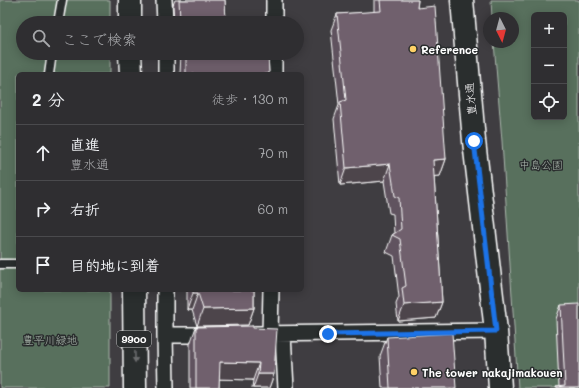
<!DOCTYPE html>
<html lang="ja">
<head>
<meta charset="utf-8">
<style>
	:root { --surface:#2f2e31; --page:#3b3a3d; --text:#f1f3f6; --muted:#a7a8ab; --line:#4a4a4d }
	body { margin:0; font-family:Mali,"Klee One",sans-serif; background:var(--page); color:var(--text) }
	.controls { position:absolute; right:12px; top:12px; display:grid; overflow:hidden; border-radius:6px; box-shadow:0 2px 10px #0003 }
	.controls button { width:36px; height:36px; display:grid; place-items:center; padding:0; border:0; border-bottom:1px solid var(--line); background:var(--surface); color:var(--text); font:20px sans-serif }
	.compass { position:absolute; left:483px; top:12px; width:36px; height:36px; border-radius:50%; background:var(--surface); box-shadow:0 2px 10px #0003; rotate:174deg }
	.stop { position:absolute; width:12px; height:12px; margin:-9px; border:3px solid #1a73e8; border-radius:50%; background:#fff }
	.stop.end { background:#1a73e8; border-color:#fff; box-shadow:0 1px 4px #0008 }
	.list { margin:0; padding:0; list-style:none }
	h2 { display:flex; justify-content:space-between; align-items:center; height:52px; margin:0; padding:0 16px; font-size:17px }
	h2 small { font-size:13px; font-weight:400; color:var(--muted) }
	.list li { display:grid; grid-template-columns:26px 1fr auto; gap:12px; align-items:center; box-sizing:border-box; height:56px; padding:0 16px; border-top:1px solid var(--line) }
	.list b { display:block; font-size:15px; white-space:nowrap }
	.list p { margin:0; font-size:13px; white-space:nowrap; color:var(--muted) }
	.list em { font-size:13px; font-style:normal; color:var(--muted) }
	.icon { flex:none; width:22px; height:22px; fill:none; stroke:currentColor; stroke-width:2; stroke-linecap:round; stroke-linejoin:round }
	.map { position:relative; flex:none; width:579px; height:388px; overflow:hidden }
	.search { position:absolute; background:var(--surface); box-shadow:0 2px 10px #0003; left:16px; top:16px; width:288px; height:44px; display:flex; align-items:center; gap:10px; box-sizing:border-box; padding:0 14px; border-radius:22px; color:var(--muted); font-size:15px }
	.panel { position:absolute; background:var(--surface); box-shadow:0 2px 10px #0003; left:16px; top:72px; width:288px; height:220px; border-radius:6px }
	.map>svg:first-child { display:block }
	.green { fill:#58705d; stroke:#acb8ae; fill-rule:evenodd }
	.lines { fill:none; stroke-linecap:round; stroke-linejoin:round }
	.lane-casing { stroke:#fff; stroke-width:11 }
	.street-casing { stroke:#fff; stroke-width:18 }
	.secondary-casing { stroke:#fff; stroke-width:25 }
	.primary-casing { stroke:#fff; stroke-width:25 }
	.lane { stroke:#2a2d2e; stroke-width:8 }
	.street { stroke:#2a2d2e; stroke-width:15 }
	.secondary { stroke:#2a2d2e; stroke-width:22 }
	.primary { stroke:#2a2d2e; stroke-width:22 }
	.wall { fill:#60535e; stroke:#fff }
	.shaded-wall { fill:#4e444c; stroke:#fff }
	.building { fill:#70616d; stroke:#fff }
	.oneway { fill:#6a6c6d }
	.route { stroke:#1a73e8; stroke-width:5 }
	.poi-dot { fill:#ffd166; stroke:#2a2d2e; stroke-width:1.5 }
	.labels { text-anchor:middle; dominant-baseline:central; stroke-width:3; stroke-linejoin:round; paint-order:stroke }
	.shield { fill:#2a2d2e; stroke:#bfc0c0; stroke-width:1 }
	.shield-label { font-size:10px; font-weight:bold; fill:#fff }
	.poi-label { font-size:11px; font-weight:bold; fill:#fff; stroke:#2a2d2e; text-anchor:start }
	.street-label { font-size:11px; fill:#fff; stroke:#2a2d2e }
	.park-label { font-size:11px; fill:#acb8ae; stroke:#2a2d2e }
</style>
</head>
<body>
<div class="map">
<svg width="579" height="388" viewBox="0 0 579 388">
	<rect width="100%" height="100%" fill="#3f3d41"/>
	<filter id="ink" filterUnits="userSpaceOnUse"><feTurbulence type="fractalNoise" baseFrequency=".025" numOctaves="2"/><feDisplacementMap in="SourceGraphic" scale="8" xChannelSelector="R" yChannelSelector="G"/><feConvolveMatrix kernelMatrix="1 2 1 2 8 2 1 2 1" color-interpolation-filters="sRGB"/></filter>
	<g filter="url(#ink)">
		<path class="green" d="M 0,0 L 110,0 L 110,23 L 23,23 L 23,53 L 110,53 L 110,74 L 18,74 L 18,290 L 110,290 L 110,388 L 0,388 Z
			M 491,0 L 579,0 L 579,388 L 518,388 L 502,141 L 494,42 L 513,42 L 513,18 L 492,18 ZM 534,15 L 564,15 L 564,117 L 534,117 Z"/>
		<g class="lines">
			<g class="lane-casing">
				<path id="lane" d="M 58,23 L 62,0
					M 49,74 L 52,53
					M 0,264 L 18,264"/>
			</g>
			<g class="street-casing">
				<path id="street" d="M 164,0 L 165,23
					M 274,23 L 274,0
					M 166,53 L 166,74
					M 274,74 L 274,53
					M 165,290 L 165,335 L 166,388
					M 255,334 L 496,331
					M 270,334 L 271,290
					M 165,335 L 213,335
					M 283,335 L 286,388"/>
			</g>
			<g class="secondary-casing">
				<path id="secondary" d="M 462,0 L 474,141 L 496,331 L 500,388"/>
			</g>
			<g class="primary-casing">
				<path id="primary" d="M 130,0 L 130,23
					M 130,53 L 131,74
					M 134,290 L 135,388"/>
			</g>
			<use href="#lane" class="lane"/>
			<use href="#street" class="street"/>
			<use href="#secondary" class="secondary"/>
			<use href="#primary" class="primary"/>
		</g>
		<path class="wall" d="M 175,0 L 225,0 L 226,23 L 174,23 L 173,5 Z
			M 374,0 L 418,0 L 417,8 L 446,159 L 440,176 L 434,176 L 442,302 L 436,318 L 398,321 L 396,304 L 399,297 L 394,256 L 386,252 L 392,235 L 394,234 L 393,214 L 389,213 L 384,181 L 340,185 L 334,119 L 339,105 L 331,30 L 337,14 L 374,12 Z
			M 181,53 L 268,53 L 269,74 L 180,74 Z
			M 187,290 L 254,290 L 254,308 L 248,325 L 197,326 L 192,310 L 187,310 Z
			M 561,305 L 579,388 L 556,388 L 556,387 L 559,387 L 556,319 Z
			M 196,327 L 253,328 L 274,374 L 269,388 L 252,388 L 253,380 L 219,379 L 219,388 L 190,388 L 190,344 Z
			M 387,337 L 456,388 L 382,388 L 380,356 Z"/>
		<path class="shaded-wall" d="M 180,20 L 187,20 L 186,23 L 179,23 Z
			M 446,159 L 440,176 L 427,177 L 433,160 Z
			M 390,164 L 384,181 L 340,185 L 346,168 Z
			M 193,293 L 198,293 L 192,310 L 187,310 Z
			M 442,302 L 436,318 L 398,321 L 404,305 Z
			M 254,308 L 248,325 L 197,326 L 203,309 Z
			M 220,362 L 259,363 L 253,380 L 214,379 Z
			M 258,374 L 274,374 L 269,388 L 253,388 Z"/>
		<path class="building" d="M 179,0 L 225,0 L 226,23 L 187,23 L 187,20 L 180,20 Z
			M 380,0 L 418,0 L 417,8 L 435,6 L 446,159 L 433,160 L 442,302 L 404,305 L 402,288 L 406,286 L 400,239 L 392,235 L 401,229 L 399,198 L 395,196 L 390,164 L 346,168 L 340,102 L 346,100 L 337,14 L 381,11 Z
			M 186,53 L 268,53 L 269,74 L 186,74 Z
			M 193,290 L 254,290 L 254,308 L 203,309 L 198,293 L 193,293 Z
			M 579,304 L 579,388 L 557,388 L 556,387 L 565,386 L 561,305 Z
			M 253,326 L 253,328 L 277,329 L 274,374 L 258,374 L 259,363 L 220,362 L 219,388 L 196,388 L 196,327 Z
			M 452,333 L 456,388 L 390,388 L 387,337 Z"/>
		<defs><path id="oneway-solid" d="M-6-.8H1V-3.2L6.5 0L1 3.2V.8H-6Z"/></defs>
		<use class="oneway" href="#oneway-solid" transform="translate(135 357) rotate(89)"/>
	</g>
	<g class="lines" filter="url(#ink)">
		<path class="route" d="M 328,334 L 496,331 L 474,141"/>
	</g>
	<g class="poi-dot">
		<circle cx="413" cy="49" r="4"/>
		<circle cx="414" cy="372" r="4"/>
	</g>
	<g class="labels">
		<rect class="shield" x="117" y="331" width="34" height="16" rx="3"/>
		<g class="shield-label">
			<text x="134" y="339">9900</text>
		</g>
		<g class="poi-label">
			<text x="421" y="49">Reference</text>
			<text x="422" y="372">The tower nakajimakouen</text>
		</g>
		<g class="street-label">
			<text transform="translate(470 99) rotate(-95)">豊水通</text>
		</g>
		<g class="park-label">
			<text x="541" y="164">中島公園</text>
			<text x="50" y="339">豊平川緑地</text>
		</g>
	</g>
</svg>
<div class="controls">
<button>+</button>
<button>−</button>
<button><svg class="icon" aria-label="locate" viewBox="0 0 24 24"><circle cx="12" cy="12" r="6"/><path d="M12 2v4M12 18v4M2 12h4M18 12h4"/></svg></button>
</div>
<svg class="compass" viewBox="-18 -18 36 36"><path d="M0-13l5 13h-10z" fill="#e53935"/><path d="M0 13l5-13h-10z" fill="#a7a8ab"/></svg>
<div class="stop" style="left:474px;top:141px"></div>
<div class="stop end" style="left:328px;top:334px"></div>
<div class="search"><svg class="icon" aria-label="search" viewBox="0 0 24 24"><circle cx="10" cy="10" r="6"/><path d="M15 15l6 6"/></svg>ここで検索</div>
<section class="panel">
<h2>2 分<small>徒歩 · 130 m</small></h2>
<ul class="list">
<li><svg class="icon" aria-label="ahead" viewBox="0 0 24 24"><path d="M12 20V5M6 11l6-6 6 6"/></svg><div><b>直進</b><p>豊水通</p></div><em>70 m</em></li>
<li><svg class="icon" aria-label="right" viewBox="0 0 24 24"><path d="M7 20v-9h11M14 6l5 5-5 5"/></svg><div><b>右折</b></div><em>60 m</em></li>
<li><svg class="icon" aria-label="arrive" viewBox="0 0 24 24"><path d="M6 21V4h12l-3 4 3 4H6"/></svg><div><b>目的地に到着</b></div></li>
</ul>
</section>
</div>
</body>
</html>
